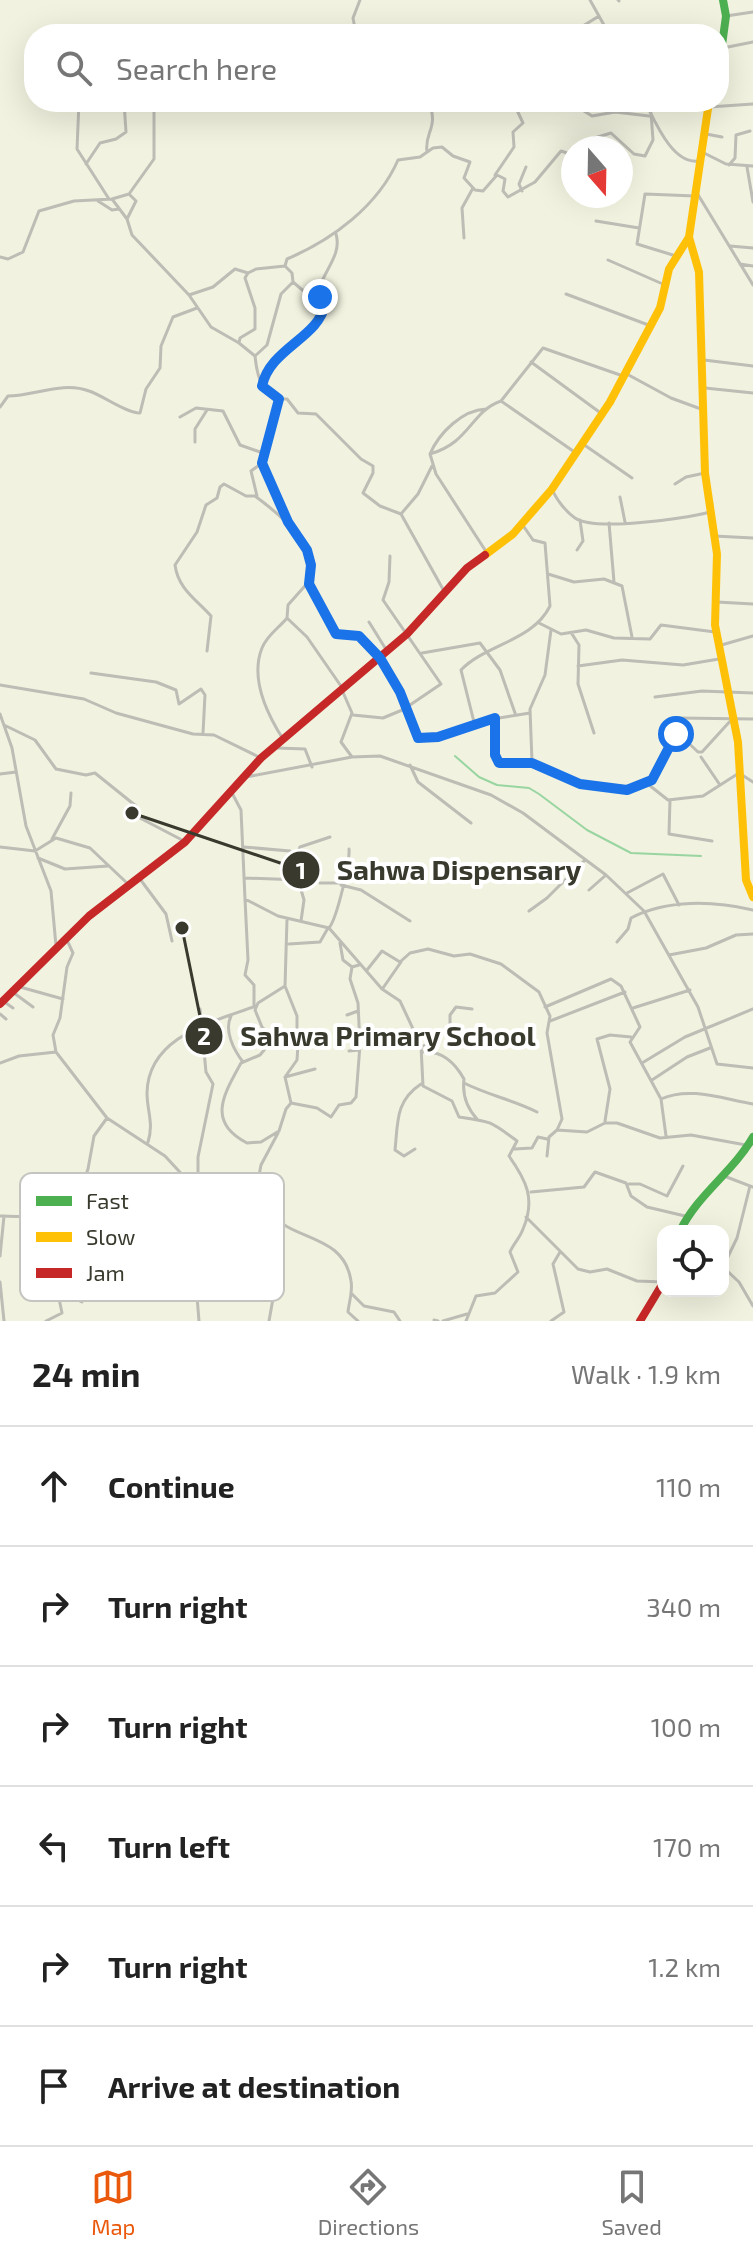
<!DOCTYPE html>
<html lang="en">
<head>
<meta charset="utf-8">
<style>
	:root { --surface:#fff; --page:#f6f6f6; --text:#222; --muted:#767676; --line:#e0e0e0; --accent:#ea580c }
	body { margin:0; font-family:"Exo 2",sans-serif; background:var(--page); color:var(--text) }
	.controls { position:absolute; right:24px; bottom:24px; display:grid; overflow:hidden; border-radius:16px; box-shadow:0 8px 32px #0002 }
	.controls button { width:72px; height:72px; display:grid; place-items:center; padding:0; border:0; border-bottom:2px solid var(--line); background:var(--surface); color:var(--text); font:40px sans-serif }
	.compass { position:absolute; left:561px; top:136px; width:72px; height:72px; border-radius:50%; background:var(--surface); box-shadow:0 8px 32px #0002; rotate:160deg }
	.stop { position:absolute; width:24px; height:24px; margin:-18px; border:6px solid #1a73e8; border-radius:50%; background:#fff }
	.stop.end { background:#1a73e8; border-color:#fff; box-shadow:0 2px 8px #0008 }
	.list { margin:0; padding:0; list-style:none }
	h2 { display:flex; justify-content:space-between; align-items:center; height:104px; margin:0; padding:0 32px; font-size:34px }
	h2 small { font-size:26px; font-weight:400; color:var(--muted) }
	.list li { display:grid; grid-template-columns:52px 1fr auto; gap:24px; align-items:center; box-sizing:border-box; height:120px; padding:0 32px; border-top:2px solid var(--line) }
	.list b { display:block; font-size:30px; white-space:nowrap }
	.list em { font-size:26px; font-style:normal; color:var(--muted) }
	.icon { flex:none; width:44px; height:44px; fill:none; stroke:currentColor; stroke-width:2; stroke-linecap:round; stroke-linejoin:round }
	.map { position:relative; flex:none; width:753px; height:1321px; overflow:hidden }
	.search { position:absolute; background:var(--surface); box-shadow:0 8px 32px #0002; left:24px; right:24px; top:24px; height:88px; display:flex; align-items:center; gap:20px; box-sizing:border-box; padding:0 28px; border-radius:32px; color:var(--muted); font-size:30px }
	.sheet { height:824px; background:var(--surface) }
	nav { display:flex; justify-content:space-around; align-items:center; box-sizing:border-box; height:112px; border-top:2px solid var(--line); background:var(--surface); font-size:22px; color:var(--muted) }
	nav a { display:grid; justify-items:center; gap:4px }
	nav .on { color:var(--accent) }
	.map>svg:first-child { display:block }
	.lines { fill:none; stroke-linecap:round; stroke-linejoin:round }
	.stream { stroke:#98d5a1; stroke-width:2 }
	.street { stroke:#bdbcb5; stroke-width:3 }
	.fast { stroke:#4caf50; stroke-width:8 }
	.slow { stroke:#ffc107; stroke-width:8 }
	.jam { stroke:#c62828; stroke-width:8 }
	.route { stroke:#1a73e8; stroke-width:10 }
	.key { fill:#fff; stroke:#c4c4c0; stroke-width:2 }
	.key-label { font-size:22px; fill:#393a2d }
	.leader { fill:none; stroke:#393a2d; stroke-width:3 }
	.callout-dot { fill:#393a2d; stroke:#fff; stroke-width:3 }
	.mark-label { font-size:24px; text-anchor:middle; font-weight:bold; fill:#fff }
	.callout-label { font-size:28px; text-anchor:middle; font-weight:bold; fill:#393a2d; stroke:#fff; stroke-width:8; stroke-linejoin:round; paint-order:stroke }
</style>
</head>
<body>
<div class="map">
<svg width="753" height="1321" viewBox="0 0 753 1321">
	<rect width="100%" height="100%" fill="#f1f2df"/>
	<g class="lines">
		<path class="stream" d="M 455,756 L 479,777 L 497,785 L 529,788 L 539,794 L 587,830 L 631,853 L 701,856"/>
		<path class="street" d="M 590,0 L 609,34
			M 618,0 L 619,1
			M 726,16 L 753,12
			M 356,34 L 353,18 L 360,0
			M 570,34 L 599,16
			M 723,48 L 753,42
			M 79,102 L 77,149 L 109,199
			M 581,102 L 584,111 L 592,116 L 615,112 L 649,116
			M 645,102 C 655,121 672,164 698,161
			M 491,104 L 515,106 L 523,123 L 513,132 L 514,147 L 495,175
			M 709,107 L 753,104
			M 706,134 L 722,137
			M 585,148 L 588,140 L 611,133 L 634,154 L 645,156 L 653,140 L 651,113
			M 427,152 C 424,132 439,129 429,102
			M 704,153 L 726,164 L 753,166
			M 86,164 L 100,143 L 116,139 L 126,132 L 124,102
			M 729,165 L 735,158 L 736,135 L 750,131
			M 747,167 L 753,202
			M 522,191 L 519,184 L 526,167
			M 697,193 L 753,285
			M 112,199 L 127,219 L 132,235 L 189,295 L 211,327 L 239,343
			M 98,201 L 112,210 L 119,209
			M 127,219 L 136,201 L 129,194
			M 596,221 L 639,228
			M 464,238 L 462,208 L 473,188
			M 730,246 L 753,248
			M 676,256 L 637,244 L 645,194 L 695,196
			M 0,257 L 8,259 L 23,252 L 39,211 L 74,201 L 112,199 L 129,194 L 154,159 L 154,102
			M 608,260 L 665,285
			M 740,264 L 753,266
			M 248,273 L 245,278 L 255,308 L 255,329 L 240,338 L 239,343 L 255,356
			M 566,294 L 651,326
			M 189,295 L 213,287 L 235,269 L 248,273 L 256,269 L 285,266
			M 318,297 C 319,274 343,257 336,234
			M 704,360 L 753,366
			M 531,362 L 602,414
			M 625,373 L 671,398 L 701,409
			M 262,385 C 271,350 309,339 325,308 L 324,298 L 307,294 L 293,282
			M 705,388 L 753,393
			M 279,399 L 262,463 L 288,522
			M 501,401 L 543,348 L 623,376
			M 0,407 L 8,396 C 35,396 62,381 89,391 C 104,396 126,413 140,413 L 146,389 L 160,368 L 161,346 L 173,317 L 197,308
			M 486,409 C 462,410 439,433 430,454 L 436,474 L 487,553
			M 180,417 L 196,408 L 223,411 L 240,445 L 263,453
			M 195,442 L 195,429 L 207,410
			M 583,444 L 632,478
			M 430,454 C 471,442 470,412 501,401 L 576,453
			M 675,484 L 686,477 L 705,473
			M 552,489 C 556,499 566,512 575,518 C 595,532 686,518 710,512
			M 257,496 L 251,471 L 262,463
			M 620,497 L 625,522
			M 401,514 L 418,494 L 432,466
			M 609,523 L 614,582
			M 522,524 L 533,540 L 545,543 L 550,606 C 533,641 486,644 461,670 L 474,722 L 530,713
			M 714,536 L 753,538
			M 577,550 L 583,541 L 580,520
			M 390,556 L 389,582 L 383,600 L 441,684 L 407,707
			M 548,574 L 574,582 L 604,579 L 622,586 L 632,637
			M 309,584 L 334,632 L 342,637 L 362,638 L 380,658
			M 444,591 L 401,514 L 380,506 L 363,493 L 373,473 L 373,466 L 361,459 L 316,414 L 298,413 L 287,399 C 262,400 257,376 255,356 L 267,345 L 281,294 L 293,282 L 292,273 L 285,266 L 287,259 C 332,240 378,206 398,160 L 420,157 L 433,148 L 442,147 L 453,156 L 470,162 L 464,178 L 475,190 L 483,191 L 497,175 L 505,179 L 503,191 L 508,197 L 535,182 L 561,151 L 573,155
			M 717,602 L 753,604
			M 369,622 L 387,651
			M 539,623 L 561,634 L 586,630 L 614,638 L 650,639 L 661,625 L 715,632
			M 572,634 L 579,645 L 578,684 L 594,733
			M 718,646 L 753,636
			M 207,651 L 211,616 C 197,600 178,589 175,565 L 197,532 L 206,505 L 217,498 L 220,487 L 224,484 L 246,496 L 255,496 C 282,516 314,542 311,579 L 288,605 L 287,618 L 307,637 L 343,689
			M 422,653 L 480,643 L 500,670 L 515,713
			M 379,659 L 400,692 L 418,738 L 438,737 L 474,723
			M 578,666 L 622,660 L 683,665 L 719,659
			M 91,673 L 156,682 L 176,690 L 179,704 L 201,689 L 205,695 L 203,733
			M 0,685 L 84,699 L 116,713 L 193,734 L 214,735 L 259,757
			M 342,690 L 352,713 L 341,742 L 352,757
			M 655,697 L 702,691 L 753,693
			M 0,714 L 12,748 L 26,826 L 51,891 L 56,946
			M 353,715 L 383,718 L 407,708
			M 495,718 L 495,755 L 499,763 L 532,763 L 580,784 L 627,790 L 652,780 L 671,749 L 675,735 L 680,735 L 698,752 L 702,752 L 733,718
			M 678,718 L 753,719
			M 4,725 L 35,740 L 56,769 L 86,775 L 95,773 L 136,806
			M 283,739 C 267,714 250,678 262,648 C 267,635 279,628 287,618
			M 277,748 L 305,749 L 312,767
			M 701,757 L 720,785
			M 532,762 L 530,709 L 545,675 L 551,630
			M 410,765 L 418,782 L 471,823
			M 0,774 L 16,772
			M 246,777 L 352,757 L 380,756 L 491,795 L 523,813 L 606,875 L 644,911 L 698,1007 L 717,1064 L 753,1068
			M 649,785 L 668,800 L 703,796 L 739,773 L 753,782
			M 232,793 L 241,810 L 245,899 L 278,916 L 329,928 L 382,989 L 400,1001 L 421,1046 L 423,1086 L 452,1101 L 459,1117 C 493,1122 490,1121 517,1141 L 509,1156 C 526,1180 536,1199 523,1229 C 520,1238 513,1244 510,1252 L 518,1272 L 495,1293 L 476,1296 L 466,1321
			M 670,800 L 669,834 L 712,841
			M 138,817 L 184,841
			M 52,839 L 70,806 L 71,793
			M 0,847 L 35,851 L 56,838 L 90,848 L 128,884
			M 244,847 L 290,851 L 304,900 L 301,921
			M 38,858 L 65,869 L 108,866
			M 295,859 L 300,847 L 330,837
			M 245,878 L 301,880
			M 140,879 L 166,914 L 172,941
			M 320,883 L 342,883
			M 341,885 L 361,890 L 410,921
			M 589,890 L 606,875
			M 627,893 L 663,874 L 679,905
			M 245,899 L 248,960 L 245,975 L 254,985 L 254,1006
			M 529,911 L 547,898 L 585,860
			M 287,919 L 285,986 L 258,1003 L 255,1010 L 262,1027 L 275,1039 L 298,1045 L 297,1060 L 285,1077 L 291,1103
			M 329,928 C 337,918 350,863 349,849
			M 66,938 L 73,953 L 67,967 L 60,1018 L 53,1035 L 56,1052 L 107,1118 L 165,1156 L 189,1182 L 196,1200 L 189,1255 L 196,1284 L 199,1321
			M 617,942 L 628,929 L 631,918 C 667,899 714,901 753,910
			M 340,943 L 343,960 L 352,967
			M 289,944 L 320,942 L 328,928
			M 669,955 L 706,948 L 736,935 L 753,934
			M 367,970 L 382,951 L 400,962 L 410,953 L 428,949 L 454,956 L 470,954 L 501,964 L 539,992 L 550,1016 L 547,1033 L 562,1119 L 557,1130 L 549,1137 L 547,1156
			M 285,986 L 297,1016 L 297,1044
			M 20,987 L 63,999
			M 383,988 L 401,962
			M 14,993 L 33,1007
			M 3,1001 L 13,1008
			M 545,1007 L 611,979 L 621,986 L 640,1027 L 630,1042 L 661,1099 L 666,1136
			M 633,1008 L 690,990
			M 0,1014 L 6,1019
			M 347,1015 L 358,1011
			M 231,1016 C 224,1030 233,1049 243,1062
			M 550,1021 L 625,992
			M 346,1031 L 359,1030
			M 274,1038 L 260,1055 L 241,1063 C 224,1094 206,1122 247,1143 L 261,1142 L 279,1131 L 286,1109 L 291,1103 L 317,1108 L 331,1117 L 339,1105 L 351,1103 L 356,1097 L 360,1045 L 358,1003 L 350,979 L 352,967 L 359,965
			M 421,1046 L 435,1045 L 441,1034 L 450,1029 L 450,1015 L 456,1007 L 472,1009
			M 349,1051 L 359,1050
			M 422,1052 C 442,1050 455,1063 464,1079 C 462,1095 466,1107 477,1119
			M 0,1063 L 19,1056 L 56,1052
			M 642,1063 L 685,1037 L 753,1009
			M 285,1077 L 315,1069
			M 652,1080 L 687,1057 L 710,1048
			M 464,1083 C 488,1095 513,1100 537,1112
			M 661,1099 C 690,1086 723,1099 753,1104
			M 605,1121 L 610,1089 L 597,1039 L 610,1035 L 631,1037
			M 557,1130 L 587,1132 L 605,1123 L 617,1123 L 660,1138 L 691,1135 L 746,1145
			M 148,1142 C 154,1123 147,1111 147,1093 C 148,1036 213,1022 256,1006
			M 415,1149 L 404,1156 L 395,1150 C 398,1123 395,1101 421,1084
			M 515,1149 L 532,1148 L 538,1137 L 547,1139
			M 724,1176 L 753,1187
			M 629,1184 L 640,1184 L 667,1196 L 683,1166
			M 750,1186 L 737,1238 L 723,1267 L 739,1282 L 753,1306
			M 192,1190 L 198,1175 L 198,1157 L 213,1084 L 206,1072 L 200,1009
			M 531,1192 L 584,1187 L 595,1172 L 626,1183 L 631,1196 L 647,1207 L 685,1216
			M 255,1196 L 267,1276 L 274,1293 L 269,1321
			M 196,1200 L 217,1202 L 255,1196 L 261,1165 L 278,1133
			M 270,1212 C 292,1242 344,1233 351,1281 C 353,1291 349,1302 348,1312 L 358,1321
			M 0,1216 L 69,1218 L 124,1225 L 194,1214
			M 526,1217 L 578,1269 L 590,1272 L 607,1269 L 637,1281 L 663,1282
			M 0,1256 L 4,1216
			M 195,1275 L 214,1266 L 219,1243 L 228,1237 L 211,1202
			M 0,1282 L 4,1321
			M 62,1293 L 82,1302
			M 351,1293 L 364,1306 L 394,1312 L 400,1321
			M 434,1320 L 438,1321
			M 46,1321 L 62,1313 L 54,1274 L 54,1251 L 64,1236 L 88,1169 L 94,1136 L 107,1118
			M 443,1321 L 467,1314
			M 551,1321 L 564,1312 L 553,1264 L 560,1252"/>
		<path class="fast" d="M 719,67 L 726,16 L 723,0
			M 680,1231 C 698,1194 733,1172 753,1137"/>
		<path class="slow" d="M 689,237 L 699,272 L 705,473 L 717,554 L 715,625 L 738,742 L 746,880 L 753,897
			M 485,555 L 513,534 L 552,489 L 610,402 L 660,308 L 669,269 L 689,237 L 709,102"/>
		<path class="jam" d="M 0,1004 L 89,916 L 185,842 L 261,758 L 407,634 L 467,568 L 485,555
			M 640,1321 L 663,1283"/>
	</g>
	<g class="lines">
		<path class="route" d="M 320,297 L 325,304 C 319,338 270,348 262,386 L 279,399 L 262,463 L 288,522 L 307,550 L 311,565 L 309,584 L 336,634 L 359,636 L 380,658 L 400,692 L 418,738 L 438,737 L 495,718 L 495,755 L 499,763 L 532,763 L 580,784 L 627,790 L 652,780 L 676,734"/>
	</g>
	<rect x="20" y="1173" width="264" height="128" rx="12" class="key"/>
	<rect x="36" y="1196" width="36" height="10" fill="#4caf50"/>
	<rect x="36" y="1232" width="36" height="10" fill="#ffc107"/>
	<rect x="36" y="1268" width="36" height="10" fill="#c62828"/>
	<g class="key-label">
		<text x="86" y="1209">Fast</text>
		<text x="86" y="1245">Slow</text>
		<text x="86" y="1281">Jam</text>
	</g>
	<path class="leader" d="M132 813L301 870M182 928L204 1036"/>
	<g class="callout-dot">
		<circle cx="132" cy="813" r="8"/>
		<circle cx="182" cy="928" r="8"/>
		<circle cx="301" cy="870" r="20"/>
		<circle cx="204" cy="1036" r="20"/>
	</g>
	<g class="mark-label">
		<text x="301" y="879">1</text>
		<text x="204" y="1045">2</text>
	</g>
	<g class="callout-label">
		<text x="459" y="880">Sahwa Dispensary</text>
		<text x="388" y="1046">Sahwa Primary School</text>
	</g>
</svg>
<div class="controls">
<button><svg class="icon" aria-label="locate" viewBox="0 0 24 24"><circle cx="12" cy="12" r="6"/><path d="M12 2v4M12 18v4M2 12h4M18 12h4"/></svg></button>
</div>
<svg class="compass" viewBox="-18 -18 36 36"><path d="M0-13l5 13h-10z" fill="#e53935"/><path d="M0 13l5-13h-10z" fill="#767676"/></svg>
<div class="stop" style="left:676px;top:734px"></div>
<div class="stop end" style="left:320px;top:297px"></div>
<div class="search"><svg class="icon" aria-label="search" viewBox="0 0 24 24"><circle cx="10" cy="10" r="6"/><path d="M15 15l6 6"/></svg>Search here</div>
</div>
<section class="sheet">
<h2>24 min<small>Walk · 1.9 km</small></h2>
<ul class="list">
<li><svg class="icon" aria-label="ahead" viewBox="0 0 24 24"><path d="M12 20V5M6 11l6-6 6 6"/></svg><div><b>Continue</b></div><em>110 m</em></li>
<li><svg class="icon" aria-label="right" viewBox="0 0 24 24"><path d="M7 20v-9h11M14 6l5 5-5 5"/></svg><div><b>Turn right</b></div><em>340 m</em></li>
<li><svg class="icon" aria-label="right" viewBox="0 0 24 24"><path d="M7 20v-9h11M14 6l5 5-5 5"/></svg><div><b>Turn right</b></div><em>100 m</em></li>
<li><svg class="icon" aria-label="left" viewBox="0 0 24 24"><path d="M17 20v-9H6M10 6l-5 5 5 5"/></svg><div><b>Turn left</b></div><em>170 m</em></li>
<li><svg class="icon" aria-label="right" viewBox="0 0 24 24"><path d="M7 20v-9h11M14 6l5 5-5 5"/></svg><div><b>Turn right</b></div><em>1.2 km</em></li>
<li><svg class="icon" aria-label="arrive" viewBox="0 0 24 24"><path d="M6 21V4h12l-3 4 3 4H6"/></svg><div><b>Arrive at destination</b></div></li>
</ul>
</section>
<nav>
<a class="on"><svg class="icon" aria-label="map" viewBox="0 0 24 24"><path d="M3 6l6-2 6 2 6-2v14l-6 2-6-2-6 2zM9 4v14M15 6v14"/></svg>Map</a>
<a><svg class="icon" aria-label="directions" viewBox="0 0 24 24"><path d="M12 3l9 9-9 9-9-9zM9 14v-3h6M13 9l2 2-2 2"/></svg>Directions</a>
<a><svg class="icon" aria-label="saved" viewBox="0 0 24 24"><path d="M7 4h10v16l-5-4-5 4z"/></svg>Saved</a>
</nav>
</body>
</html>
